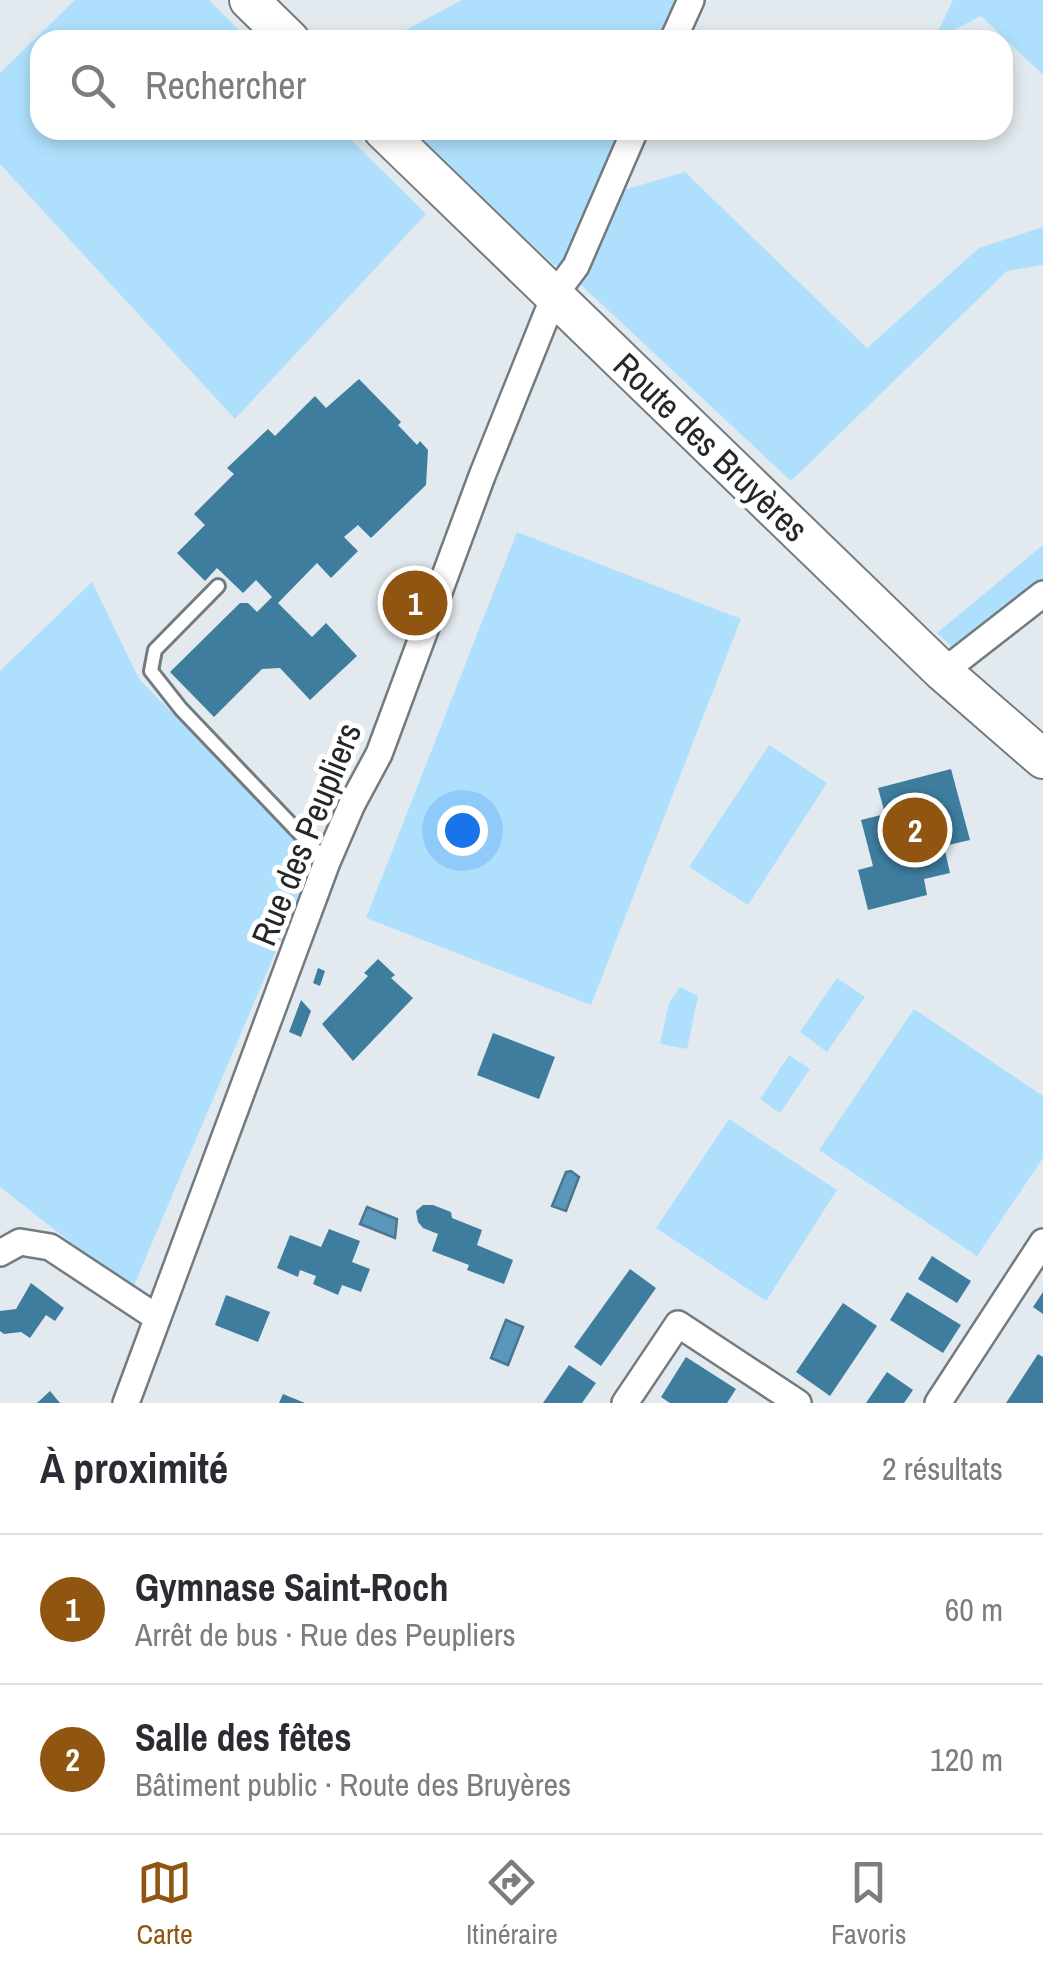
<!DOCTYPE html>
<html lang="fr">
<head>
<meta charset="utf-8">
<style>
	:root { --surface:#fff; --page:#f2f2f3; --text:#2b2b33; --muted:#7c7c81; --line:#e1e1e2; --accent:#8f5511 }
	body { margin:0; font-family:"Archivo Narrow",sans-serif; background:var(--page); color:var(--text) }
	.you { position:absolute; left:462px; top:830px; width:35px; height:35px; margin:-25px; border:8px solid #fff; border-radius:50%; background:#1a73e8; box-shadow:0 0 0 15px #1a73e833 }
	.badge { display:grid; place-items:center; width:65px; height:65px; border-radius:50%; background:var(--accent); color:#fff; font-size:32px; font-weight:700 }
	.pin { position:absolute; translate:-50% -50%; border:5px solid #fff; box-shadow:0 2px 10px #0006 }
	.list { margin:0; padding:0; list-style:none }
	h2 { display:flex; justify-content:space-between; align-items:center; height:130px; margin:0; padding:0 40px; font-size:42px }
	h2 small { font-size:32px; font-weight:400; color:var(--muted) }
	.list li { display:grid; grid-template-columns:65px 1fr auto; gap:30px; align-items:center; box-sizing:border-box; height:150px; padding:0 40px; border-top:2px solid var(--line) }
	.list b { display:block; font-size:38px; white-space:nowrap }
	.list p { margin:0; font-size:32px; white-space:nowrap; color:var(--muted) }
	.list em { font-size:32px; font-style:normal; color:var(--muted) }
	.icon { flex:none; width:55px; height:55px; fill:none; stroke:currentColor; stroke-width:2; stroke-linecap:round; stroke-linejoin:round }
	.map { position:relative; flex:none; width:1043px; height:1403px; overflow:hidden }
	.search { position:absolute; background:var(--surface); box-shadow:0 5px 15px #0003; left:30px; right:30px; top:30px; height:110px; display:flex; align-items:center; gap:25px; box-sizing:border-box; padding:0 35px; border-radius:30px; color:var(--muted); font-size:38px }
	.sheet { height:430px; background:var(--surface) }
	nav { display:flex; justify-content:space-around; align-items:center; box-sizing:border-box; height:140px; border-top:2px solid var(--line); background:var(--surface); font-size:28px; color:var(--muted) }
	nav a { display:grid; justify-items:center; gap:5px }
	nav .on { color:var(--accent) }
	.map>svg:first-child { display:block }
	.green { fill:#aee0fd }
	.water { fill:#5a98bb; stroke:#4a7690; stroke-width:2.5 }
	.building { fill:#3f7d9f }
	.lines { fill:none; stroke-linecap:round; stroke-linejoin:round }
	.lane-casing { stroke:#747b7f; stroke-width:18 }
	.street-casing { stroke:#747b7f; stroke-width:30 }
	.secondary-casing { stroke:#747b7f; stroke-width:42 }
	.lane { stroke:#fff; stroke-width:12 }
	.street { stroke:#fff; stroke-width:25 }
	.secondary { stroke:#fff; stroke-width:38 }
	.labels { text-anchor:middle; dominant-baseline:central; stroke-width:10; stroke-linejoin:round; paint-order:stroke }
	.street-label { font-size:35px; fill:#25282a; stroke:#fff }
</style>
</head>
<body>
<div class="map">
<svg width="1043" height="1403" viewBox="0 0 1043 1403">
	<rect width="100%" height="100%" fill="#e2eaef"/>
	<path class="green" d="M 75,0 L 209,0 L 249,40 L 40,40 L 40,130 L 341,130 L 426,214 L 235,419 L 0,164 L 0,73 Z
		M 462,0 L 683,0 L 666,40 L 387,40 Z
		M 953,0 L 1043,0 L 1043,75 L 981,16 L 934,40 Z
		M 410,130 L 627,130 L 565,265 L 554,265 Z
		M 685,172 L 867,348 L 979,248 L 1043,227 L 1043,265 L 1007,271 L 791,481 L 580,284 L 617,192 Z
		M 517,532 L 741,619 L 591,1005 L 366,918 Z
		M 1043,545 L 1043,580 L 955,649 L 937,633 Z
		M 92,582 L 139,679 L 315,859 L 132,1290 L 0,1187 L 0,671 Z
		M 769,745 L 827,783 L 748,905 L 689,867 Z
		M 837,978 L 865,997 L 827,1052 L 800,1032 Z
		M 680,987 L 698,996 L 687,1049 L 660,1044 L 669,1003 Z
		M 914,1009 L 1043,1096 L 1043,1158 L 977,1256 L 819,1150 Z
		M 789,1055 L 810,1069 L 780,1113 L 760,1099 Z
		M 729,1119 L 837,1190 L 766,1301 L 656,1228 Z"/>
	<path class="water" d="M 566,1172 L 571,1171 L 579,1177 L 566,1211 L 552,1206 Z
		M 367,1207 L 397,1219 L 395,1238 L 360,1224 Z
		M 506,1320 L 523,1327 L 508,1365 L 491,1358 Z"/>
	<path class="building" d="M 359,379 L 401,422 L 398,425 L 417,445 L 420,441 L 428,450 L 426,485 L 371,538 L 358,525 L 344,537 L 358,551 L 331,578 L 317,563 L 278,603 L 312,637 L 326,623 L 357,656 L 310,700 L 280,668 L 262,669 L 214,717 L 170,672 L 240,603 L 248,603 L 257,612 L 272,597 L 256,580 L 243,593 L 217,568 L 205,581 L 177,553 L 205,525 L 194,514 L 234,474 L 227,468 L 268,429 L 275,436 L 315,396 L 326,408 Z
		M 951,769 L 970,840 L 944,846 L 950,873 L 924,879 L 927,895 L 868,910 L 858,870 L 873,866 L 861,820 L 885,814 L 878,788 Z
		M 378,959 L 395,975 L 391,978 L 413,998 L 353,1061 L 322,1024 L 368,976 L 364,973 Z
		M 318,968 L 325,971 L 320,986 L 313,983 Z
		M 301,1000 L 311,1011 L 301,1037 L 289,1032 Z
		M 493,1033 L 555,1057 L 539,1099 L 477,1075 Z
		M 423,1205 L 433,1205 L 451,1212 L 452,1218 L 482,1230 L 477,1245 L 513,1260 L 504,1284 L 467,1270 L 469,1265 L 432,1251 L 438,1234 L 423,1228 L 418,1222 L 416,1211 Z
		M 329,1229 L 360,1241 L 352,1262 L 370,1269 L 361,1292 L 342,1285 L 338,1295 L 313,1284 L 316,1276 L 300,1270 L 298,1277 L 277,1268 L 290,1235 L 321,1247 Z
		M 932,1256 L 971,1281 L 957,1303 L 918,1279 Z
		M 630,1269 L 656,1288 L 601,1366 L 574,1347 Z
		M 31,1283 L 64,1308 L 55,1321 L 46,1315 L 30,1338 L 21,1332 L 4,1334 L 0,1331 L 0,1311 L 16,1309 Z
		M 907,1292 L 961,1325 L 943,1353 L 890,1320 Z
		M 1043,1292 L 1043,1314 L 1033,1307 Z
		M 226,1295 L 270,1312 L 258,1342 L 215,1325 Z
		M 843,1303 L 877,1326 L 830,1396 L 796,1372 Z
		M 1038,1354 L 1043,1357 L 1043,1403 L 1006,1403 Z
		M 686,1357 L 736,1389 L 727,1403 L 670,1403 L 661,1397 Z
		M 569,1365 L 596,1383 L 582,1403 L 543,1403 Z
		M 887,1372 L 913,1390 L 904,1403 L 866,1403 Z
		M 50,1391 L 60,1403 L 37,1403 Z
		M 283,1394 L 305,1403 L 279,1403 Z"/>
	<g class="lines">
		<g class="lane-casing">
			<path id="lane" d="M 218,586 L 155,650 L 151,671 L 181,709 L 327,862"/>
		</g>
		<g class="street-casing">
			<path id="street" d="M 673,40 L 691,0
				M 943,672 L 1043,594
				M 0,1253 L 20,1242 L 50,1247 L 156,1317
				M 126,1403 L 327,862 L 352,804 L 379,754 L 482,476 L 555,294 L 576,266 L 635,130
				M 625,1403 L 678,1324 L 798,1403
				M 938,1403 L 1043,1242"/>
		</g>
		<g class="secondary-casing">
			<path id="secondary" d="M 249,0 L 290,40
				M 383,130 L 943,672 L 1043,759"/>
		</g>
		<use href="#lane" class="lane"/>
		<use href="#street" class="street"/>
		<use href="#secondary" class="secondary"/>
	</g>
	<g class="labels">
		<g class="street-label">
			<text transform="translate(711 447) rotate(44)">Route des Bruyères</text>
			<text transform="translate(306 834) rotate(-68)">Rue des Peupliers</text>
		</g>
	</g>
</svg>
<div class="you"></div>
<div class="pin badge" style="left:415px;top:603px">1</div>
<div class="pin badge" style="left:915px;top:830px">2</div>
<div class="search"><svg class="icon" aria-label="search" viewBox="0 0 24 24"><circle cx="10" cy="10" r="6"/><path d="M15 15l6 6"/></svg>Rechercher</div>
</div>
<section class="sheet">
<h2>À proximité<small>2 résultats</small></h2>
<ul class="list">
<li><span class="badge">1</span><div><b>Gymnase Saint-Roch</b><p>Arrêt de bus · Rue des Peupliers</p></div><em>60 m</em></li>
<li><span class="badge">2</span><div><b>Salle des fêtes</b><p>Bâtiment public · Route des Bruyères</p></div><em>120 m</em></li>
</ul>
</section>
<nav>
<a class="on"><svg class="icon" aria-label="map" viewBox="0 0 24 24"><path d="M3 6l6-2 6 2 6-2v14l-6 2-6-2-6 2zM9 4v14M15 6v14"/></svg>Carte</a>
<a><svg class="icon" aria-label="directions" viewBox="0 0 24 24"><path d="M12 3l9 9-9 9-9-9zM9 14v-3h6M13 9l2 2-2 2"/></svg>Itinéraire</a>
<a><svg class="icon" aria-label="saved" viewBox="0 0 24 24"><path d="M7 4h10v16l-5-4-5 4z"/></svg>Favoris</a>
</nav>
</body>
</html>
